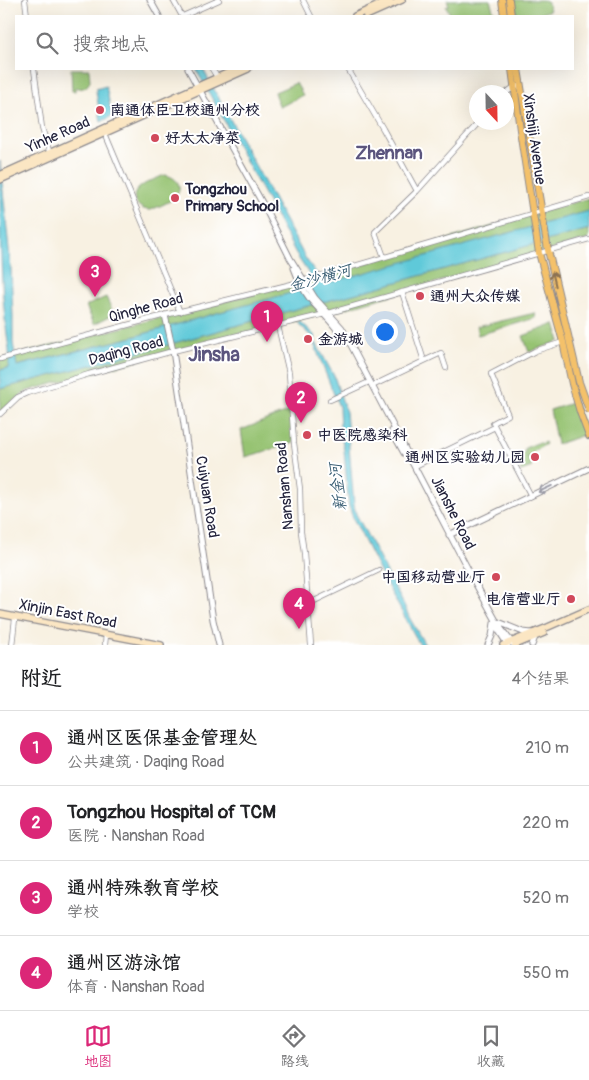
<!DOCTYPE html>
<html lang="zh">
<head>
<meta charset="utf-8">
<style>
	:root { --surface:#fff; --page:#f6f6f6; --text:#202124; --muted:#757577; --line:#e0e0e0; --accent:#db2777 }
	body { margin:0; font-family:Pangolin,"LXGW WenKai TC",sans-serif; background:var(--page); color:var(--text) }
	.compass { position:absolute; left:469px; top:85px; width:45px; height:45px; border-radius:50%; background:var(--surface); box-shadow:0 5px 20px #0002; rotate:158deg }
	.you { position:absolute; left:384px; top:331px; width:18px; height:18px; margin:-12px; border:4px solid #fff; border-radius:50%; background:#1a73e8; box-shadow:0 0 0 8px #1a73e833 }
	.badge { display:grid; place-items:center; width:32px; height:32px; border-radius:50%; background:var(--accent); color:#fff; font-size:16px; font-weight:700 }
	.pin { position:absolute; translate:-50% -41px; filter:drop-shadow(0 1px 2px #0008) }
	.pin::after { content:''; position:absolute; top:26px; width:18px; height:15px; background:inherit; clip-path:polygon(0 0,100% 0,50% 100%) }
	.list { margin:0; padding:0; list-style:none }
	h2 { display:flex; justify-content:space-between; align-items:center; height:65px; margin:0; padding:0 20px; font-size:21px }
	h2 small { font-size:16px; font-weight:400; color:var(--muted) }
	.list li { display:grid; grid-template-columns:32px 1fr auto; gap:15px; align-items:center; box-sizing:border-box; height:75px; padding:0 20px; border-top:1px solid var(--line) }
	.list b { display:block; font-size:19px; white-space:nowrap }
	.list p { margin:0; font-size:16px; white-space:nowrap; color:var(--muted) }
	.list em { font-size:16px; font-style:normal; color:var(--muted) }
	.icon { flex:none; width:28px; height:28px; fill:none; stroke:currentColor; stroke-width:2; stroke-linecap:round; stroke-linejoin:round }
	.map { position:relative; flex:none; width:589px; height:645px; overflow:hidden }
	.search { position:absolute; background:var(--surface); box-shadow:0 5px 20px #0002; left:15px; right:15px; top:15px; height:55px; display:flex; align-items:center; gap:12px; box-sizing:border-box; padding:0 18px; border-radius:0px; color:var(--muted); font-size:19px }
	.sheet { height:365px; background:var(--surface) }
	nav { display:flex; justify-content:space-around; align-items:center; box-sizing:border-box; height:70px; border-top:1px solid var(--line); background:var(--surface); font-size:14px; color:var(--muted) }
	nav a { display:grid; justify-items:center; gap:2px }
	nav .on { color:var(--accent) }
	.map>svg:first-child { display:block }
	.green { fill:#96c372; stroke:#5c7256 }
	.water { fill:#5fc9d9; stroke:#40768a }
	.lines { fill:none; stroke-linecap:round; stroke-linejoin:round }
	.minor-casing { stroke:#8d8a8e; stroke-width:6 }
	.tertiary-casing { stroke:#8d8a8e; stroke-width:7 }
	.secondary-casing { stroke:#8d8a8e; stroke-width:8 }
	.primary-casing { stroke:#8d8a8e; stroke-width:8 }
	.minor { stroke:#fff; stroke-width:4.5 }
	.tertiary { stroke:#fff; stroke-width:5 }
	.secondary { stroke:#fbe6c3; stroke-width:5.5 }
	.primary { stroke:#f4c16a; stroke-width:6 }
	.oneway { stroke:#8b7252 }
	.oneway2 { stroke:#9c9ca7 }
	.poi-dot { fill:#d1495b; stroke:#fff; stroke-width:2 }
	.labels { text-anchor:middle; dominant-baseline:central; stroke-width:4; stroke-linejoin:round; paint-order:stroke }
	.poi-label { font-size:15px; font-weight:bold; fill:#22223b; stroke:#fff; text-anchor:start }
	.street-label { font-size:15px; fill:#22223b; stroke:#fff }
	.water-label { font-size:16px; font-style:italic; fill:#375c72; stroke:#fff }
	.quarter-label { font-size:18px; font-weight:bold; fill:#5b557e; stroke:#fff }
	.district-label { font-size:20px; font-weight:bold; fill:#5b557e; stroke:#fff }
</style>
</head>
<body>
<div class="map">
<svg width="589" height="645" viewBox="0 0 589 645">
	<rect width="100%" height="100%" fill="#fff"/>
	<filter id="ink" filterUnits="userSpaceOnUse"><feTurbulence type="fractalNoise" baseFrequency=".02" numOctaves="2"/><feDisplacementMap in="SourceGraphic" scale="10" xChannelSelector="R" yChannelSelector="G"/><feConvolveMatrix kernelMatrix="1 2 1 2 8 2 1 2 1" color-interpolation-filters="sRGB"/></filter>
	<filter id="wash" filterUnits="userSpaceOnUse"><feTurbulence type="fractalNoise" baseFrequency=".0096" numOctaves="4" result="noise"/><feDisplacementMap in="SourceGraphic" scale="20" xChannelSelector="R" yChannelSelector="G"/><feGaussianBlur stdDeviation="1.12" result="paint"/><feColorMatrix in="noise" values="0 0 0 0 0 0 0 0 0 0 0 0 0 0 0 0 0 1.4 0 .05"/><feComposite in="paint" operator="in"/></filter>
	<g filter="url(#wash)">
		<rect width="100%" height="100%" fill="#f8f1e2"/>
		<path class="green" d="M 447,0 L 490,0 L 495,16 L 451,16 L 446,6 L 449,5 Z
			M 514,0 L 543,0 L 547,1 L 550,10 L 536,16 L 517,16 Z
			M 71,69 L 89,69 L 90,81 C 87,88 82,90 75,87 L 75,91 L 72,91 Z
			M 296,83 L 303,95 L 280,107 L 276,98 L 275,92 Z
			M 165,175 C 170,176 175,178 178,183 C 185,198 161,205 151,210 C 146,210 141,209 137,204 C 126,189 151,181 162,176 Z
			M 589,198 L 589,211 L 392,266 L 217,313 L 133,337 L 0,370 L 0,359 L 300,282 Z
			M 589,229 L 589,239 L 329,313 L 173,351 L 27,391 L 0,412 L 0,389 L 167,345 L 296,309 L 350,295 Z
			M 106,297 L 114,314 L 94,324 L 86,306 Z
			M 535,313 L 536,318 L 478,335 L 476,327 Z
			M 555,324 L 560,341 L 529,352 L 523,336 Z
			M 575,402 L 584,435 L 557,444 L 550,410 Z
			M 292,410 L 294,443 L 245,457 L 241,430 Z
			M 540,442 L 541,444 L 545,442 L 546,444 L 533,452 L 534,456 L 529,458 L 527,456 L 532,467 L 521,471 L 514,457 L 525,452 L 525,448 Z"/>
		<path class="water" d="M 196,69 L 203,69 L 306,259 L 324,284 L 589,211 L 589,229 L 350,295 L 296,309 L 167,345 L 0,389 L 0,370 L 8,368 C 11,357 8,345 7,334 C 5,321 4,308 3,296 C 0,251 0,206 0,161 L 11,269 L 13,316 L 13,343 L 17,366 L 133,337 L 217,313 L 317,286 L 299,259 Z
			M 106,86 L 112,116 L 101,122 L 96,91 L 96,89 Z
			M 300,322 L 314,335 L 316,343 L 334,376 L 346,412 L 354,505 L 356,514 L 404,605 L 409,617 L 425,645 L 420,645 L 380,572 L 353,518 L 349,506 L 348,496 L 344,450 L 340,428 L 339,407 L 311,336 L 297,323 Z"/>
	</g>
	<g filter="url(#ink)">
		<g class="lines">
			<g class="minor-casing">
				<path id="minor" d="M 25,0 L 27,16
					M 173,0 L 182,16
					M 303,0 L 311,16
					M 183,16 L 219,0
					M 34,69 L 42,128 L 50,154
					M 212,69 L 217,77
					M 348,69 L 383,129 L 417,191
					M 506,93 L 514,87 L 520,86
					M 104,131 L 180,312
					M 384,257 L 375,232 L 417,191 L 479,122
					M 278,326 L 289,373 L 294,443 L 300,489 L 301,532 L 304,553 L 311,645
					M 0,359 L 165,315 L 300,282 L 589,197
					M 424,361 L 441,353 L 446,368
					M 372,386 L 424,361 L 402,292
					M 330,400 L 367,383
					M 0,414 L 18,397 L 27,393 L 89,374 L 173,351 L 329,313 L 589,239
					M 495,427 L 493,423 L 508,415 L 491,374 L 535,351 L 563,342
					M 415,466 L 495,427 L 531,496
					M 308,604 L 379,570
					M 12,645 L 15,619
					M 105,645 L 106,634"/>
			</g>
			<g class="tertiary-casing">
				<path id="tertiary" d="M 150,0 L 159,16
					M 188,69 L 265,208 L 290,258 L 315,298 L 342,328 L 473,579 L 499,626 L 513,644
					M 294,268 C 298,279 303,290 310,299 C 323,315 336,324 345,342
					M 165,315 L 173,351 L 213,620 L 219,645
					M 392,431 L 404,453
					M 449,535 L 589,468
					M 496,621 L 523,632 L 532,633
					M 497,628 L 508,645
					M 488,645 L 492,636 L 494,623
					M 532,645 L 535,637"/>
			</g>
			<g class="secondary-casing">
				<path id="secondary" d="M 355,16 L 390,0
					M 366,16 L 402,0
					M 0,175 L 236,69
					M 0,180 L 248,69
					M 0,614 L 161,645
					M 503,645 L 548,627 L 589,609
					M 515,645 L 544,633"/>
			</g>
			<g class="primary-casing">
				<path id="primary" d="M 502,0 L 504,16
					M 509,0 L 511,16
					M 512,69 L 520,130 L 539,253 L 563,342 L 572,384 L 580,412 L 589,436
					M 518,69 L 548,250 L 579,382 L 589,410"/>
			</g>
			<use href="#minor" class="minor"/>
			<use href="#tertiary" class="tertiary"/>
			<use href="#secondary" class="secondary"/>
			<use href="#primary" class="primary"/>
		</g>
		<defs><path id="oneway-shaft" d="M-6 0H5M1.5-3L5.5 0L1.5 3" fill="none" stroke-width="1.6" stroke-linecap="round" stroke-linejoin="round" transform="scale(1.25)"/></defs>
		<use class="oneway" href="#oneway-shaft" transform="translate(554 279) rotate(-103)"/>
		<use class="oneway2" href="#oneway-shaft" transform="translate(545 489) rotate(155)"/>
	</g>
	<g class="poi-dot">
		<circle cx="100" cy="110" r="5"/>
		<circle cx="155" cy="138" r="5"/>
		<circle cx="175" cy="198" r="5"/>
		<circle cx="420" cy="296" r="5"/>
		<circle cx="308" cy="339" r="5"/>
		<circle cx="307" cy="435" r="5"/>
		<circle cx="535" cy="457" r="5"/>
		<circle cx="496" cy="577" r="5"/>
		<circle cx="571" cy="599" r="5"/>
	</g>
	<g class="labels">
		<g class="poi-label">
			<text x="110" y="110">南通体臣卫校通州分校</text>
			<text x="165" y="138">好太太净菜</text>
			<text x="185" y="189">Tongzhou<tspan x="185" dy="17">Primary School</tspan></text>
			<text x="430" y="296">通州大众传媒</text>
			<text x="318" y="339">金游城</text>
			<text x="317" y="435">中医院感染科</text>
			<text x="525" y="457" text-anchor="end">通州区实验幼儿园</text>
			<text x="486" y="577" text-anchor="end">中国移动营业厅</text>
			<text x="561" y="599" text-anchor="end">电信营业厅</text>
		</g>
		<g class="street-label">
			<text transform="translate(58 135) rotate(-24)">Yinhe Road</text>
			<text transform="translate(534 139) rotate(82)">Xinshiji Avenue</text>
			<text transform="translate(146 308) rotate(-15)">Qinghe Road</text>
			<text transform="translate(126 351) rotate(-15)">Daqing Road</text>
			<text transform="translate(285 486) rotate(-95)">Nanshan Road</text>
			<text transform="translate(207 497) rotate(81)">Cuiyuan Road</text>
			<text transform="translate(453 513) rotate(63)">Jianshe Road</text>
			<text transform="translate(68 614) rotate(11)">Xinjin East Road</text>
		</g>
		<g class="water-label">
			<text transform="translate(320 278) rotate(-15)">金沙横河</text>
			<text transform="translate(338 487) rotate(-97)">新金河</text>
		</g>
		<g class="quarter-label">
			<text x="389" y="153">Zhennan</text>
		</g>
		<g class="district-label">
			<text x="214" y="354">Jinsha</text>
		</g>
	</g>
</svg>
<svg class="compass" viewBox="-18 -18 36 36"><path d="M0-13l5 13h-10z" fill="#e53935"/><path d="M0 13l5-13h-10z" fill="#757577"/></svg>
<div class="you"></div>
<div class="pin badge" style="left:267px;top:342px">1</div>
<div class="pin badge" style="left:301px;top:423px">2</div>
<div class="pin badge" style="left:95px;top:297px">3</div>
<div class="pin badge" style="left:299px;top:629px">4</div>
<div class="search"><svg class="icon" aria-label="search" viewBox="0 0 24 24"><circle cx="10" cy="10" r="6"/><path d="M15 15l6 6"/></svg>搜索地点</div>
</div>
<section class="sheet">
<h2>附近<small>4个结果</small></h2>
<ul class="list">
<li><span class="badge">1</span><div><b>通州区医保基金管理处</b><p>公共建筑 · Daqing Road</p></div><em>210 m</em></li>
<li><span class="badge">2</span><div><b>Tongzhou Hospital of TCM</b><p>医院 · Nanshan Road</p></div><em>220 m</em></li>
<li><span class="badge">3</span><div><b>通州特殊教育学校</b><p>学校</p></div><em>520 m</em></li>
<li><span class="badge">4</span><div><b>通州区游泳馆</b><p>体育 · Nanshan Road</p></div><em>550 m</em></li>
</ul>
</section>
<nav>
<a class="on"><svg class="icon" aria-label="map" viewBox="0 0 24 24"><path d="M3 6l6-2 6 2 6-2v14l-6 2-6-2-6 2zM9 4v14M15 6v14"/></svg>地图</a>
<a><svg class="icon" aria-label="directions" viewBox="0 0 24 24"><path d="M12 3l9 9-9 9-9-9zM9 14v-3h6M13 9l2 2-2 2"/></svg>路线</a>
<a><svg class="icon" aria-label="saved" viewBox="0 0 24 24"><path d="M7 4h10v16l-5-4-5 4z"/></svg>收藏</a>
</nav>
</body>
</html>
